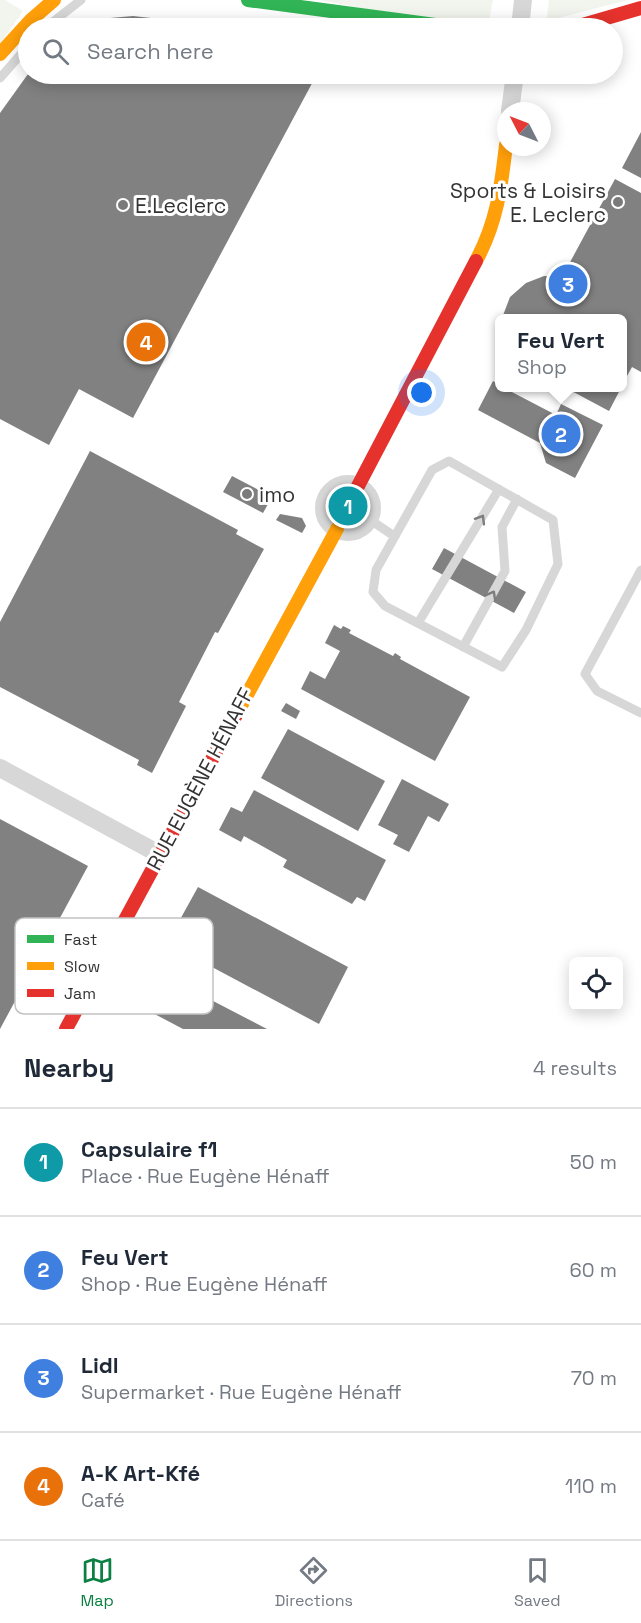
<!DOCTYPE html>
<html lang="en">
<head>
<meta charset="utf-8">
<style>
	:root { --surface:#fff; --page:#f6f6f7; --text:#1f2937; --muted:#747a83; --line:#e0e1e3; --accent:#0b8043 }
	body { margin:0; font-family:"Space Grotesk",sans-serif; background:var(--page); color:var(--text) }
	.controls { position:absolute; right:18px; bottom:18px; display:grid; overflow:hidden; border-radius:9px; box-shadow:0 3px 15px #0003 }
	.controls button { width:54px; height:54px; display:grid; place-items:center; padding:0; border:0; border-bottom:2px solid var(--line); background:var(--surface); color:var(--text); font:30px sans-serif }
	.compass { position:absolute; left:497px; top:102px; width:54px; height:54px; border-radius:50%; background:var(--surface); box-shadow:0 3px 15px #0003; rotate:312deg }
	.you { position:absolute; left:422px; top:393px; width:21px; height:21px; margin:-15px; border:4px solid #fff; border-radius:50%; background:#1a73e8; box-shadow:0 0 0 9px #1a73e833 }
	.badge { display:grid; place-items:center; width:39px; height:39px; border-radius:50%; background:var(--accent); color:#fff; font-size:20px; font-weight:700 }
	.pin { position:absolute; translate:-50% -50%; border:3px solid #fff; box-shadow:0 2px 6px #0006 }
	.popup { position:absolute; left:495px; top:314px; width:132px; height:78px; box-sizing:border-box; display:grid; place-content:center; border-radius:9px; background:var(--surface); filter:drop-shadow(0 2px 4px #0005); font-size:20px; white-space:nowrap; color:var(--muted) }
	.popup b { font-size:22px; color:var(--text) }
	.popup::after { content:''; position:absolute; left:50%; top:100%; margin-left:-12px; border:12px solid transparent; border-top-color:var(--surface) }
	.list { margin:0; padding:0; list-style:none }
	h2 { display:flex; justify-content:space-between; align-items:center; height:78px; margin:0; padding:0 24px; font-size:26px }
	h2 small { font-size:20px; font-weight:400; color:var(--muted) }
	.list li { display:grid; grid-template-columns:39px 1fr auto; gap:18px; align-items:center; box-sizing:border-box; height:108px; padding:0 24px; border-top:2px solid var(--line) }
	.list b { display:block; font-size:22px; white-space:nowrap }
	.list p { margin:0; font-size:20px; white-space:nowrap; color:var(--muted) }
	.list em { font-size:20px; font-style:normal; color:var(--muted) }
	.icon { flex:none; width:33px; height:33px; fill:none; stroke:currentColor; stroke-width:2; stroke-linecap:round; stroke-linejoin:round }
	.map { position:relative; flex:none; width:641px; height:1029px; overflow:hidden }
	.search { position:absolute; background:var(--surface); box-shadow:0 3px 15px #0003; left:18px; right:18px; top:18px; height:66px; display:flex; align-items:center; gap:15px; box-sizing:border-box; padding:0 21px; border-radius:33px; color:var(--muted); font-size:22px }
	.sheet { height:510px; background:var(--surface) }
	nav { display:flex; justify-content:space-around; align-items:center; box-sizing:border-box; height:84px; border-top:2px solid var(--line); background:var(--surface); font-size:16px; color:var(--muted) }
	nav a { display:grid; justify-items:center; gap:3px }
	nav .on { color:var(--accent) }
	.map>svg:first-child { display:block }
	.green { fill:#f1f5ed }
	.building { fill:#818181 }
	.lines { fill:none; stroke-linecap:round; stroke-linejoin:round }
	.lane { stroke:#d7d7d7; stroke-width:9 }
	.street { stroke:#d7d7d7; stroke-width:18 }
	.fast { stroke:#30b455; stroke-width:14 }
	.slow { stroke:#ff9f0a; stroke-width:14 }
	.jam { stroke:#e5322d; stroke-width:14 }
	.oneway { stroke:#7d7d7d }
	.poi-dot { fill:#7a7a7a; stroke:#fff; stroke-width:2 }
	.labels { text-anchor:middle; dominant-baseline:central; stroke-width:6; stroke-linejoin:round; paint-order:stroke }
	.poi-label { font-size:21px; fill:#333; stroke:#fff; text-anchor:start }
	.street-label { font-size:21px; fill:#333; stroke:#fff }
	.key { fill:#fff; stroke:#c2c2c2; stroke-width:1.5 }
	.key-label { font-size:16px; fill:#333 }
</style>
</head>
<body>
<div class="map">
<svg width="641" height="1029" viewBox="0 0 641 1029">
	<rect width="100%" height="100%" fill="#fff"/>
	<path class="green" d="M 0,0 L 5,0 L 23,11 L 0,44 Z
		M 320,0 L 493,0 L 488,27 L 402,16 Z
		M 549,0 L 628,0 L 555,19 L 547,18 Z"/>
	<path class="building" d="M 133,16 L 233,27 L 233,28 L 79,28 L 110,18 Z
		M 28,74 L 317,74 L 133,418 L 79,389 L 49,445 L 0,419 L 0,113 Z
		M 641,132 L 641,178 L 622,168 Z
		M 615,179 L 641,193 L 641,372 L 632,367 L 622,385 L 622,318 L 502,318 L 510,297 L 526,283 L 544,276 L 562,277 Z
		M 493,381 L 500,385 L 500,388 L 504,388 L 556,415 L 561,404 L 603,425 L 575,478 L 546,463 L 540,443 L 478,410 Z
		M 566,388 L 621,388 L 609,411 Z
		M 90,451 L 238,530 L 236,534 L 264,549 L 218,633 L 215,632 L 179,702 L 186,706 L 152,773 L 137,765 L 139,760 L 0,687 L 0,622 Z
		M 232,476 L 272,497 L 263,513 L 223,492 Z
		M 280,514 L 302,518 L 306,526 L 302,533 L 276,520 Z
		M 444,548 L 526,592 L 514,613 L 432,569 Z
		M 334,625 L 341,629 L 343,626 L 351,630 L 349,633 L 393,656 L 395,653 L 401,657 L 400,659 L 470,697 L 435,761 L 301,689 L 310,671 L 325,679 L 340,651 L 325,643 Z
		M 286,703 L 300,711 L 296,719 L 281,711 Z
		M 288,729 L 385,781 L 358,831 L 261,778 Z
		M 402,779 L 449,804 L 439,822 L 428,816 L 409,852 L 393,844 L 398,835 L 378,825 Z
		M 254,790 L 386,860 L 365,901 L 357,897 L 352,904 L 283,867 L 287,860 L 244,836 L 241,842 L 219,830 L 231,807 L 242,812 Z
		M 0,819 L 88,866 L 0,1029 Z
		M 198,887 L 348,967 L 319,1024 L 167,943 Z
		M 141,965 L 164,978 L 165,976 L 267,1029 L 183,1029 L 147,1010 L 148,1008 L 125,995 Z"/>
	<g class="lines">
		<path class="lane" d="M 45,28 L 81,0
			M 0,78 L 28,46
			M 449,461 L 553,520 L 558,564 L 526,630 L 502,667 L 385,606 L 373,592 L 376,570 L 432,470 Z
			M 369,519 L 394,536
			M 641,570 L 585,674 L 597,691 L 641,713
			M 418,623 L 499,489
			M 463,647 L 505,571 L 502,527 L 517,499"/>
		<path class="street" d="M 520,28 L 523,0
			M 510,111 L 515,74
			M324 508a24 24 0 1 1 48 0a24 24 0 1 1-48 0Z
			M 0,768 L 159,854"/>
		<path class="fast" d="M 248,0 L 458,28"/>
		<path class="slow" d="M 0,54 L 31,20 L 54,0
			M 476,261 C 497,222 501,188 506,145
			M 236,715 L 337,529"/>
		<path class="jam" d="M 572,28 L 641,8
			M 358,486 L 476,261
			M 66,1029 L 236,715"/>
	</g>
	<defs><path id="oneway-chevron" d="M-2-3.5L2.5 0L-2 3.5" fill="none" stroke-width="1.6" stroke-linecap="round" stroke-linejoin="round" transform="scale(1.5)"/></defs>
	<g class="oneway">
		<use href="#oneway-chevron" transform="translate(481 519) rotate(-59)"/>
		<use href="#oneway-chevron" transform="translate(492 595) rotate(-61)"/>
	</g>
	<g class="poi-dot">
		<circle cx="618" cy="202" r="6"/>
		<circle cx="123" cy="205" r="6"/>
		<circle cx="247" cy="494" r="6"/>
	</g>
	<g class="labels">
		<g class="poi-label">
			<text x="606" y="190" text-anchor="end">Sports &amp; Loisirs<tspan x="606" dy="24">E. Leclerc</tspan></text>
			<text x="135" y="205">E.Leclerc</text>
			<text x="259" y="494">imo</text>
		</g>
		<g class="street-label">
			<text transform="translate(200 779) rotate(-62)">RUE EUGÈNE HÉNAFF</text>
		</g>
	</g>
	<rect x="15" y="918" width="198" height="96" rx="9" class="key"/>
	<rect x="27" y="935" width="27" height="8" fill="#30b455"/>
	<rect x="27" y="962" width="27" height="8" fill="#ff9f0a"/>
	<rect x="27" y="989" width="27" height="8" fill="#e5322d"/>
	<g class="key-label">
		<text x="64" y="945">Fast</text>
		<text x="64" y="972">Slow</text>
		<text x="64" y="999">Jam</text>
	</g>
</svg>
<div class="controls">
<button><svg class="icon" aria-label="locate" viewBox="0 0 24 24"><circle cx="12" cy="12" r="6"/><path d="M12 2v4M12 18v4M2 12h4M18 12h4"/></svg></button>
</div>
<svg class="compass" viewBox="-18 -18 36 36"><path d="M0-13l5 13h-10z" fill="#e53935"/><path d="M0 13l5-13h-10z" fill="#747a83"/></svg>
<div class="you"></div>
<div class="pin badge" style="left:348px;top:506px;background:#0f9aa8">1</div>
<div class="pin badge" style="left:561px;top:434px;background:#3f7fe0">2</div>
<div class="popup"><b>Feu Vert</b>Shop</div>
<div class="pin badge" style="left:568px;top:284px;background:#3f7fe0">3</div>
<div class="pin badge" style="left:146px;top:342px;background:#e8710a">4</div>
<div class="search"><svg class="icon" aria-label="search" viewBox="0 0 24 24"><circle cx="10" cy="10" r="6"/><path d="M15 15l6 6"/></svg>Search here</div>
</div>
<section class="sheet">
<h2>Nearby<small>4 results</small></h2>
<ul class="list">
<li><span class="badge" style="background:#0f9aa8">1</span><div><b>Capsulaire f1</b><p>Place · Rue Eugène Hénaff</p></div><em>50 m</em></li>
<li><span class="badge" style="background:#3f7fe0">2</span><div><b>Feu Vert</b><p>Shop · Rue Eugène Hénaff</p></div><em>60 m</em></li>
<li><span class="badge" style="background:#3f7fe0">3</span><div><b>Lidl</b><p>Supermarket · Rue Eugène Hénaff</p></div><em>70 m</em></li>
<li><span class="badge" style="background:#e8710a">4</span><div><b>A-K Art-Kfé</b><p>Café</p></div><em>110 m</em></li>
</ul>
</section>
<nav>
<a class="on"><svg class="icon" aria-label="map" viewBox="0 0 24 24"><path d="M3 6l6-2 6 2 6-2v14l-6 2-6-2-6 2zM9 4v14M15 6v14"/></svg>Map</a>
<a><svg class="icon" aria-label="directions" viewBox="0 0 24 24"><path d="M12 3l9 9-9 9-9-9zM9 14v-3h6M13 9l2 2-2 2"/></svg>Directions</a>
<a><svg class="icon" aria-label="saved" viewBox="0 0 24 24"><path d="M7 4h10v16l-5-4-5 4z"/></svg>Saved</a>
</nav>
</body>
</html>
